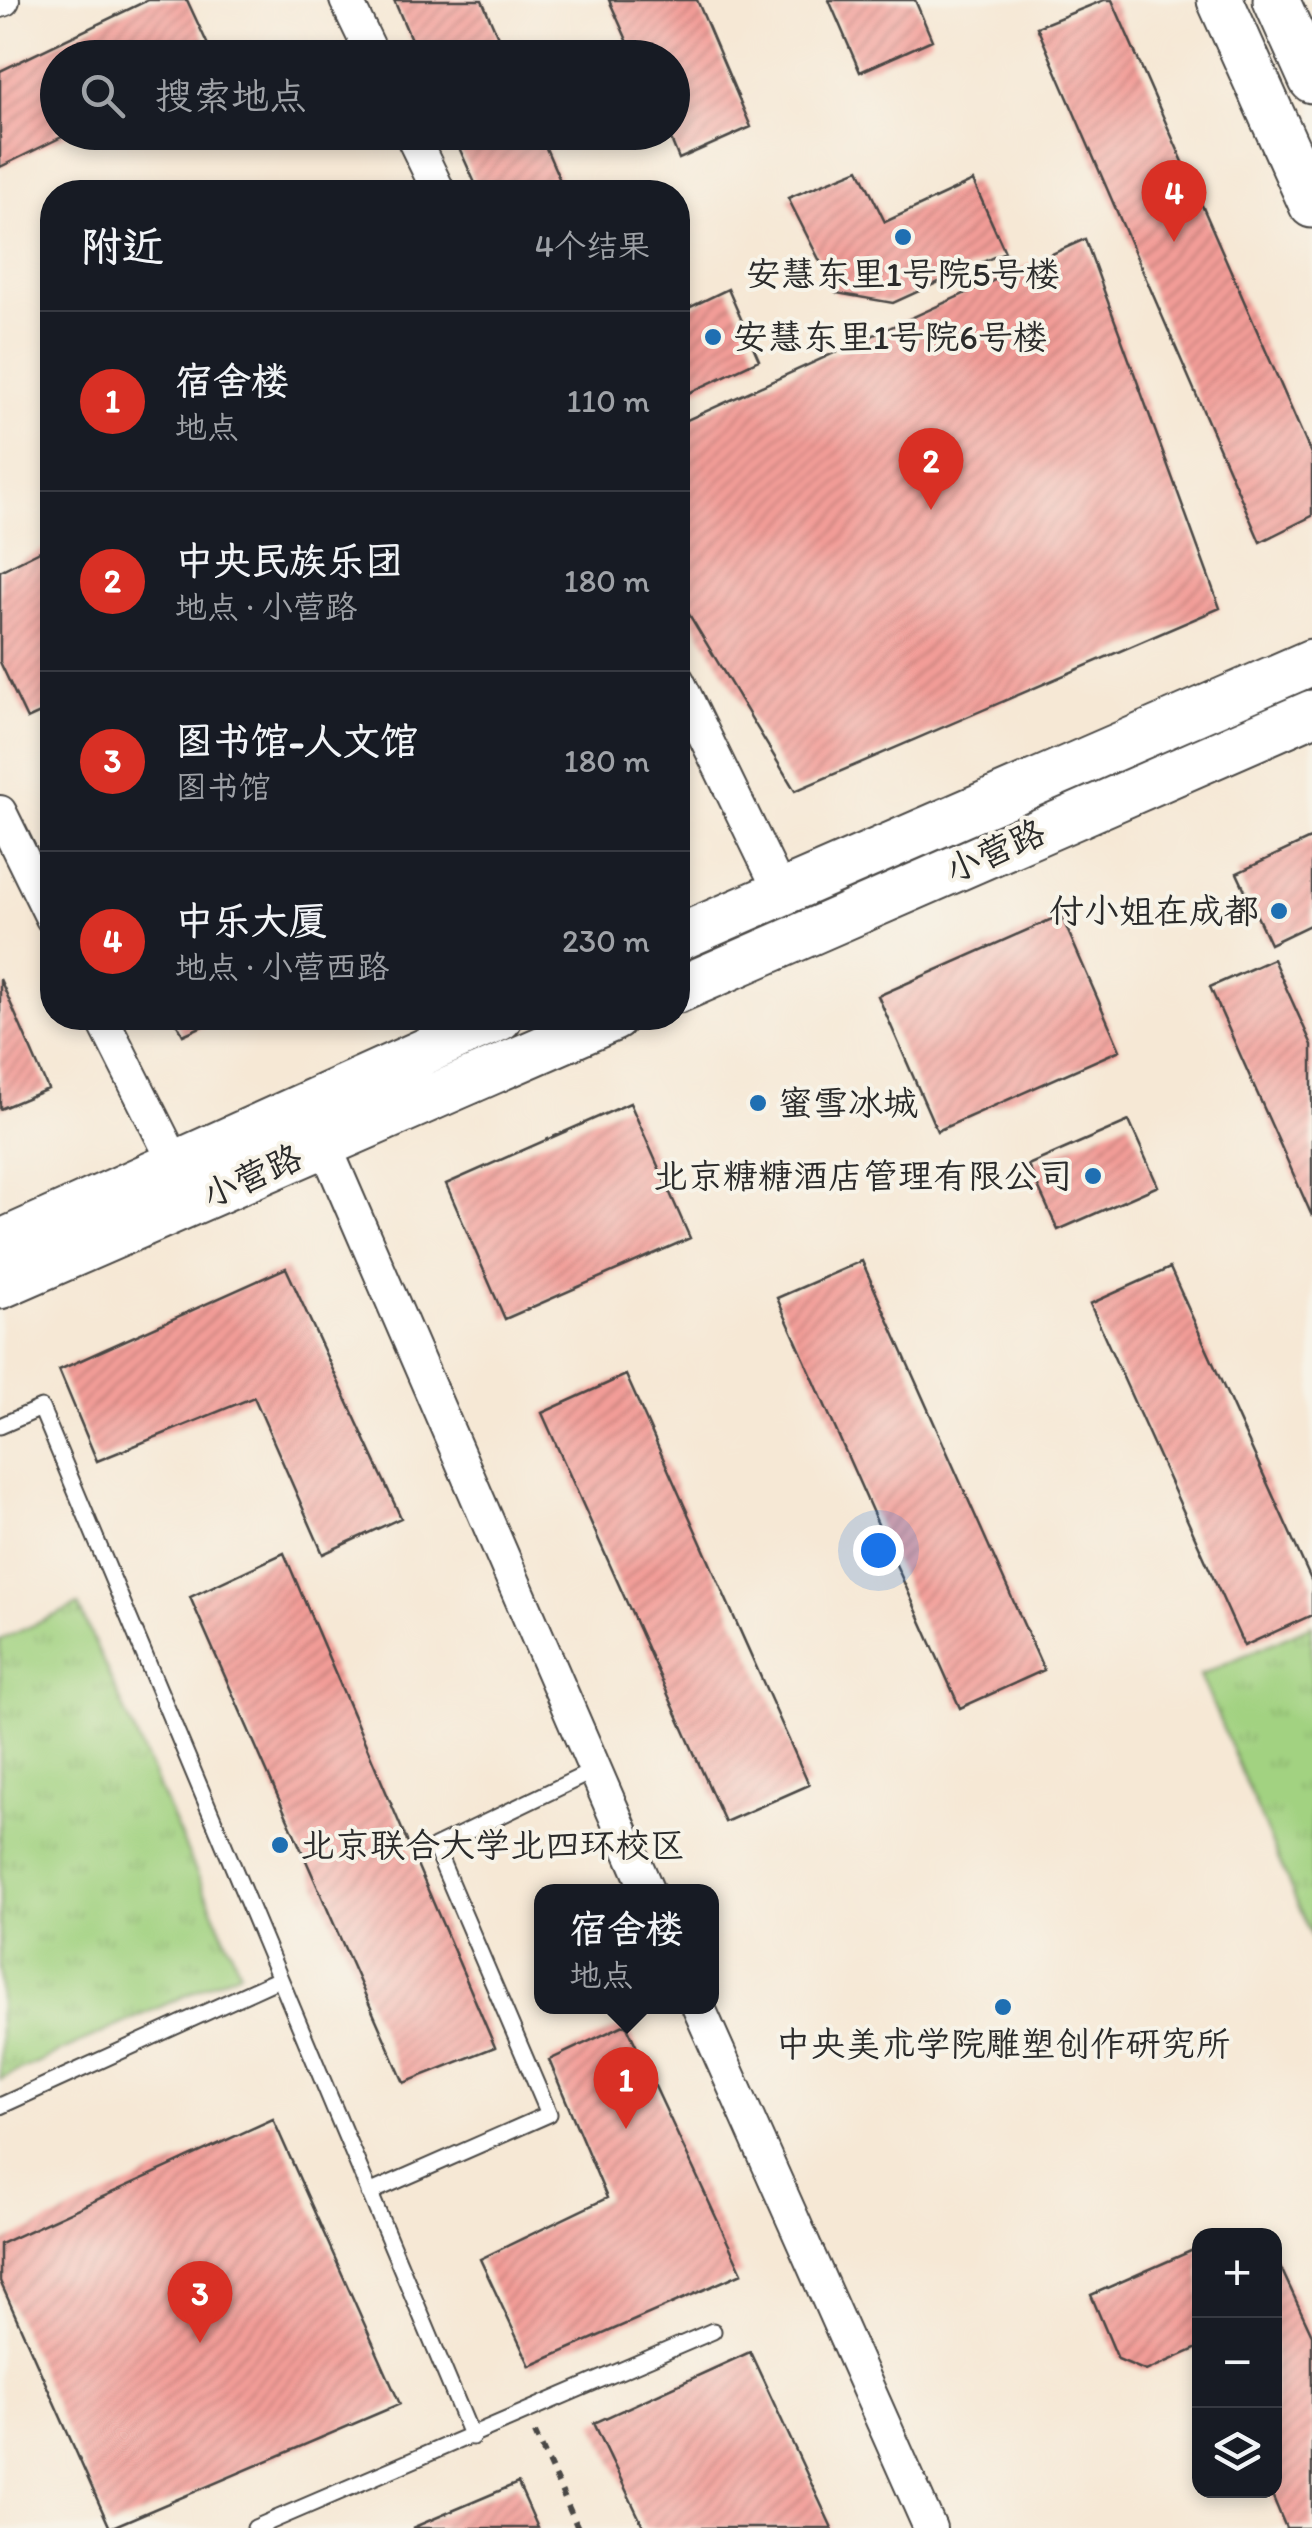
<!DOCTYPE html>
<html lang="zh">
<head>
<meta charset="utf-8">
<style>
	:root { --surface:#171b24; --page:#20242c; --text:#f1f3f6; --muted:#9ea1a6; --line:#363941; --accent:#d93025 }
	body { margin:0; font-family:Itim,"LXGW WenKai TC",sans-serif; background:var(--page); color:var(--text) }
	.controls { position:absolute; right:30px; bottom:30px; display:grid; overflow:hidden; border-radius:20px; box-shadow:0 5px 15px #0003 }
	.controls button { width:90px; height:90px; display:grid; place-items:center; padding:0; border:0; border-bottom:2px solid var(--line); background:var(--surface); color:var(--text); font:50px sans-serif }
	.you { position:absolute; left:878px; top:1550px; width:35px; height:35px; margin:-25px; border:8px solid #fff; border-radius:50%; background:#1a73e8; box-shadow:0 0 0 15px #1a73e833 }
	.badge { display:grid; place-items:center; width:65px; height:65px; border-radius:50%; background:var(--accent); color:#fff; font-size:32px; font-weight:700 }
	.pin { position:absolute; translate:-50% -82px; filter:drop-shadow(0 2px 5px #0008) }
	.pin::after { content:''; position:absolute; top:52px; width:35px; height:30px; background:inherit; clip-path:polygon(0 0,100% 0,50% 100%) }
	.popup { position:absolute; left:534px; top:1884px; width:185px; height:130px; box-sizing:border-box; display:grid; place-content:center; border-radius:20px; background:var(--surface); filter:drop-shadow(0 2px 8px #0005); font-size:32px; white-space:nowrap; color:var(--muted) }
	.popup b { font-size:38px; color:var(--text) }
	.popup::after { content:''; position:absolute; left:50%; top:100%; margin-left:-20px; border:20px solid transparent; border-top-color:var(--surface) }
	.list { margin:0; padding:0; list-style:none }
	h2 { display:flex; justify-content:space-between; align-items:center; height:130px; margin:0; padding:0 40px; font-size:42px }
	h2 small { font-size:32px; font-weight:400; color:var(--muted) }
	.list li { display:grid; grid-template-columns:65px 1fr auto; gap:30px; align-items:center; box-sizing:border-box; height:180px; padding:0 40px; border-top:2px solid var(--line) }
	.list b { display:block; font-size:38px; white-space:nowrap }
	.list p { margin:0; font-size:32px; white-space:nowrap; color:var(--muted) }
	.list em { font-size:32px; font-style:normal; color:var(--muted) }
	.icon { flex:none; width:55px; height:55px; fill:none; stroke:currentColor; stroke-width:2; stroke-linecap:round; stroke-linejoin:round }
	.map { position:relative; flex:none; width:1312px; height:2528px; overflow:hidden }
	.search { position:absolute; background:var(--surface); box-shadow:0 5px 15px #0003; left:40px; top:40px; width:650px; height:110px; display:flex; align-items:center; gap:25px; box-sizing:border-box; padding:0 35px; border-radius:55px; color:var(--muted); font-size:38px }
	.panel { position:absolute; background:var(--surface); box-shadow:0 5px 15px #0003; left:40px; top:180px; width:650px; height:850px; border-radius:40px }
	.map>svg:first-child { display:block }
	.grass { fill:url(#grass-tufts); stroke:#667e56; stroke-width:2.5 }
	.building { fill:url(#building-hatch) }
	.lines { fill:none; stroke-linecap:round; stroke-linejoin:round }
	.lane-casing { stroke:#494744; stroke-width:19 }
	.street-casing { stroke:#494744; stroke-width:36 }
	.secondary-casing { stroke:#494744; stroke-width:49 }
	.path { stroke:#494744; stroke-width:6; stroke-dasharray:8 8; stroke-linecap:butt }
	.lane { stroke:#fff; stroke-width:15 }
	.street { stroke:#fff; stroke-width:32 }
	.secondary { stroke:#fff; stroke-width:45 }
	.poi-dot { fill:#1f6fb2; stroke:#f7f3e8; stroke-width:4 }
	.labels { text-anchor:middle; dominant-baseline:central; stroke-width:8; stroke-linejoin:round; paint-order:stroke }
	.poi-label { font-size:35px; fill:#2b2b2b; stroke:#f7f3e8; text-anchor:start }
	.street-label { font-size:35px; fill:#2b2b2b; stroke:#f7f3e8 }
</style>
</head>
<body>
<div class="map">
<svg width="1312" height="2528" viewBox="0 0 1312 2528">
	<defs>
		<pattern id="grass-tufts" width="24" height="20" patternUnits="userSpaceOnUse" patternTransform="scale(2.5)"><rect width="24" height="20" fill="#a2d281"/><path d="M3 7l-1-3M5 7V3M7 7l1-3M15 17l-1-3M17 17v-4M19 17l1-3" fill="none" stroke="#8cb470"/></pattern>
		<pattern id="building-hatch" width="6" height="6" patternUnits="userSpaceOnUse" patternTransform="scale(2.5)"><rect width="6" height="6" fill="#f39d98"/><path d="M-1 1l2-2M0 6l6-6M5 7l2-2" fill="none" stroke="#c5807c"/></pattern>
	</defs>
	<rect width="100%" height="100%" fill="#f7f3e8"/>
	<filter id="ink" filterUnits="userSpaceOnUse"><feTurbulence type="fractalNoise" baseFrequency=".01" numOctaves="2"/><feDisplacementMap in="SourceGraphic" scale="20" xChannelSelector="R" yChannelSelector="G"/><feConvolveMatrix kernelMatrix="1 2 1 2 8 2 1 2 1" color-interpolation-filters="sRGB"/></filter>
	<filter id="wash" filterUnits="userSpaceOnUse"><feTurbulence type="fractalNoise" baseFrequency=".0048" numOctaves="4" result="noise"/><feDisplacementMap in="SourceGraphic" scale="40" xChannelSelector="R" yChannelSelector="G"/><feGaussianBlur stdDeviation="2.25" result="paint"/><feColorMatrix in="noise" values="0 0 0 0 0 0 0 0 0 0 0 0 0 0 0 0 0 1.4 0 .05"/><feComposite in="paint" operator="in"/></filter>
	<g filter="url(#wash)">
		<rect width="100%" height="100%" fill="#f6e8d5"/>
		<path class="grass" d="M 78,1605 L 240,1971 L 0,2079 L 0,1640 Z
			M 1312,1625 L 1312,1938 L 1200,1675 Z"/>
		<g id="blocks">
			<path class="building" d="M 148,0 L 187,0 L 214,58 L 58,58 L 58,132 L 72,132 L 0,167 L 0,71 Z
				M 394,0 L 482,0 L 507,58 L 419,58 Z
				M 609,0 L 697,0 L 751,127 L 679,159 L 668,132 L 672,132 L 672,58 L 635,58 Z
				M 829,0 L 915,0 L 932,40 L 860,72 Z
				M 1104,0 L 1112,0 L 1312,456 L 1312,516 L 1260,542 L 1037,27 Z
				M 452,132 L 539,132 L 565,192 L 479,192 Z
				M 859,169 L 885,222 L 973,181 L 1005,252 L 893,303 L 836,293 L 788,198 Z
				M 1085,239 L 1220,608 L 795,791 L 678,596 L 678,424 Z
				M 728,289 L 759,360 L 678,398 L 678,313 Z
				M 52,545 L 52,715 L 49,709 L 27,719 L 0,662 L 0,571 Z
				M 1312,838 L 1312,924 L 1270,944 L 1237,873 Z
				M 1061,915 L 1120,1050 L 937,1131 L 878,996 Z
				M 1273,959 L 1312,1045 L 1312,1216 L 1210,987 Z
				M 0,979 L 48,1089 L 0,1109 Z
				M 174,1018 L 220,1018 L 183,1035 Z
				M 630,1103 L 690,1238 L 505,1319 L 446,1184 Z
				M 1129,1121 L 1158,1186 L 1058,1230 L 1028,1165 Z
				M 862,1261 L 1044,1670 L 960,1708 L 777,1298 Z
				M 286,1268 L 401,1518 L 323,1554 L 254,1397 L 97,1461 L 59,1370 Z
				M 1170,1268 L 1312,1582 L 1312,1615 L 1244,1646 L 1090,1304 Z
				M 626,1375 L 809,1785 L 725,1822 L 542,1413 Z
				M 284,1553 L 495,2047 L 404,2083 L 190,1597 Z
				M 626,2024 L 742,2273 L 530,2366 L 480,2259 L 607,2198 L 549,2060 Z
				M 273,2119 L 400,2404 L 110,2528 L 0,2281 L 0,2244 Z
				M 1200,2247 L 1200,2347 L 1146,2371 L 1118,2359 L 1091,2295 Z
				M 1274,2253 L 1312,2335 L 1312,2528 L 1286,2528 L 1270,2490 L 1274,2490 Z
				M 750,2352 L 832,2528 L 644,2528 L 594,2423 Z
				M 518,2483 L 538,2528 L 412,2528 Z"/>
		</g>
	</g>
	<g filter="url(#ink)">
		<use href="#blocks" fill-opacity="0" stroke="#494744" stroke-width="2.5"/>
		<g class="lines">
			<g class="lane-casing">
				<path id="lane" d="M 0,1426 L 41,1408 L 472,2437
					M 0,2106 L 279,1979
					M 369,2193 L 549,2114 L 435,1847 L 595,1770
					M 255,2528 L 713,2331"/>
			</g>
			<g class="street-casing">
				<path id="street" d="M 346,0 L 374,58
					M 0,1 L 3,0
					M 410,132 L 439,192
					M 678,681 L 781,893
					M 0,812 L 52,918
					M 102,1018 L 176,1165 L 195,1171
					M 316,1125 L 648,1892
					M 698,2006 L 930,2528"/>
			</g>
			<g class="secondary-casing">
				<path id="secondary" d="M 1220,0 L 1312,205
					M 1276,0 L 1312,80
					M 678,938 L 1312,662
					M 678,990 L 1312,713
					M 0,1243 L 499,1018
					M 0,1286 L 614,1018"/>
			</g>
			<path class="path" d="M 535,2433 L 578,2528"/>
			<use href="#lane" class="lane"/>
			<use href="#street" class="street"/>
			<use href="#secondary" class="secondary"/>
		</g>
	</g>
	<g class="poi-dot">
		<circle cx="903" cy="237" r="10"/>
		<circle cx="713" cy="337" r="10"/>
		<circle cx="1279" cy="911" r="10"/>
		<circle cx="758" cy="1103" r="10"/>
		<circle cx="1093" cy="1176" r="10"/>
		<circle cx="280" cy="1845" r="10"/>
		<circle cx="1003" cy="2007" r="10"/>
	</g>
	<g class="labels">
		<g class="poi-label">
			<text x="903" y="274" text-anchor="middle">安慧东里1号院5号楼</text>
			<text x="733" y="337">安慧东里1号院6号楼</text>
			<text x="1259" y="911" text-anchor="end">付小姐在成都</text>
			<text x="778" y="1103">蜜雪冰城</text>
			<text x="1073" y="1176" text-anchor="end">北京糖糖酒店管理有限公司</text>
			<text x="300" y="1845">北京联合大学北四环校区</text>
			<text x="1003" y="2044" text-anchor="middle">中央美术学院雕塑创作研究所</text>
		</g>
		<g class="street-label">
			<text transform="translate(995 851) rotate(-24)">小营路</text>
			<text transform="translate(252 1176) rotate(-24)">小营路</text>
		</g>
	</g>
</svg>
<div class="controls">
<button>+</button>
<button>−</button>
<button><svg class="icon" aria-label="layers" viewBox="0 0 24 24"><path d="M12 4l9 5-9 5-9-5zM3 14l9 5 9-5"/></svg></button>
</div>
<div class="you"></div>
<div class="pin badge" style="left:626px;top:2129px">1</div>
<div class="popup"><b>宿舍楼</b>地点</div>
<div class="pin badge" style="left:931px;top:510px">2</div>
<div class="pin badge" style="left:200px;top:2343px">3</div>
<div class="pin badge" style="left:1174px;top:242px">4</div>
<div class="search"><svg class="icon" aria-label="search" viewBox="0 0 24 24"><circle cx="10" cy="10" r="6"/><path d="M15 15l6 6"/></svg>搜索地点</div>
<section class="panel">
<h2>附近<small>4个结果</small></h2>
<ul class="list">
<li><span class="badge">1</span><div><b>宿舍楼</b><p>地点</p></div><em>110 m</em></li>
<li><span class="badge">2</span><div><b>中央民族乐团</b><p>地点 · 小营路</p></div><em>180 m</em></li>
<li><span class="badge">3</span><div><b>图书馆-人文馆</b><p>图书馆</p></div><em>180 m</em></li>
<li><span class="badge">4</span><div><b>中乐大厦</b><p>地点 · 小营西路</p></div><em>230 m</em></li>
</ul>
</section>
</div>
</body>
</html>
